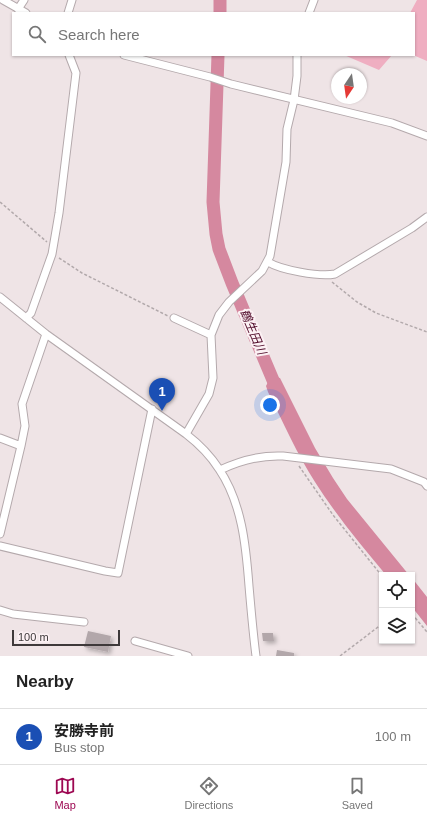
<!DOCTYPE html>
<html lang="en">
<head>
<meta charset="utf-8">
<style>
	:root { --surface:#fff; --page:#f6f6f6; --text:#222; --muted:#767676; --line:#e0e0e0; --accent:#9d0852 }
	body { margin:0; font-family:Arial,"Noto Sans JP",sans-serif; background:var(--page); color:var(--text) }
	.controls { position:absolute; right:12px; bottom:12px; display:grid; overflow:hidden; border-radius:0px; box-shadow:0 1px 3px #0004 }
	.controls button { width:36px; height:36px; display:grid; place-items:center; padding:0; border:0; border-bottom:1px solid var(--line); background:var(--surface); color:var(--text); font:20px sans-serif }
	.compass { position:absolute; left:331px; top:68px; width:36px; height:36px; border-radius:50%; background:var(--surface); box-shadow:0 1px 3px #0004; rotate:193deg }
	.scale { position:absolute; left:12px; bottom:10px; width:108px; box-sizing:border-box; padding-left:4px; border:2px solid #3e393a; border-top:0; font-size:11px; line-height:14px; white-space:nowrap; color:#3e393a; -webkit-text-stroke:3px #fcf1f4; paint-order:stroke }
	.you { position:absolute; left:270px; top:405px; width:14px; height:14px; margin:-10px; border:3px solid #fff; border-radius:50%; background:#1a73e8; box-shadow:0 0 0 6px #1a73e833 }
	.badge { display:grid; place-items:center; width:26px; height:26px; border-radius:50%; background:var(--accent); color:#fff; font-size:13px; font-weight:700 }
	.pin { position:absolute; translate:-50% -33px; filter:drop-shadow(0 1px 2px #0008) }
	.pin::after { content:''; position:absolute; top:21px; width:14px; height:12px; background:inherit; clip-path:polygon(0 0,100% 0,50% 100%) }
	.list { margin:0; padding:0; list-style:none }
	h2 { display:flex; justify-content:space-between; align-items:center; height:52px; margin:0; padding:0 16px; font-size:17px }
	h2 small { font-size:13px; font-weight:400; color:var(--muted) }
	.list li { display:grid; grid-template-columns:26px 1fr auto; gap:12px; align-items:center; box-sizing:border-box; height:56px; padding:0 16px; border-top:1px solid var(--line) }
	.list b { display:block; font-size:15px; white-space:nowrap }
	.list p { margin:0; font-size:13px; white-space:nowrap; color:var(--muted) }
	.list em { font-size:13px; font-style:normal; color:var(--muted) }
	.icon { flex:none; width:22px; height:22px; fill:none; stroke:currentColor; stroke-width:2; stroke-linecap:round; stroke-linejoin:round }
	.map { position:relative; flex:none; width:427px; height:656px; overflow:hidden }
	.search { position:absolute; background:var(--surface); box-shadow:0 1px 3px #0004; left:12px; right:12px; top:12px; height:44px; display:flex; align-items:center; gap:10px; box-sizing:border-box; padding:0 14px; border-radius:0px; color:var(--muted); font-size:15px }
	.sheet { height:108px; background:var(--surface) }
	nav { display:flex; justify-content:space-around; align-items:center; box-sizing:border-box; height:56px; border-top:1px solid var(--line); background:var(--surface); font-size:11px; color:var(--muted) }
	nav a { display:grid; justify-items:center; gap:2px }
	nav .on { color:var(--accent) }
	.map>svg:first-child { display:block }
	.green { fill:#efaec1 }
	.water { fill:#d5889f }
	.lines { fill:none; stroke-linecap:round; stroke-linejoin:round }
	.river { stroke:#d5889f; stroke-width:13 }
	.building { fill:#b2a7aa; filter:url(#shadow) }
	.minor-casing { stroke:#b4a9ac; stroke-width:9 }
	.path { stroke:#b2a9ab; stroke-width:1.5; stroke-dasharray:3 2; stroke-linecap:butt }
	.minor { stroke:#fff; stroke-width:7 }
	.labels { text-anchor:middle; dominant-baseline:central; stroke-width:4; stroke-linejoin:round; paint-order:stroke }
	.water-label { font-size:12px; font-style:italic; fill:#4e0827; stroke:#fcf1f4 }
</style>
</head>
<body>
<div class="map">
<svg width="427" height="656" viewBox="0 0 427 656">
	<defs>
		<filter id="shadow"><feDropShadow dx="2.5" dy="2.5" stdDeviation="2" flood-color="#0004"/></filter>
	</defs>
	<rect width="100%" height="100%" fill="#efe4e6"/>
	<path class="green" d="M 417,0 L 427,0 L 427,61 L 413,55 L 414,13 L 410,13 Z
		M 344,55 L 392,55 L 379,70 Z"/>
	<path class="water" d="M 271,376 L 280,378 L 315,448 L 333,478 L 347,499 L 409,575 L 386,575 C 361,545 336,515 315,482 C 297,454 283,422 268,392 L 266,386 Z
		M 412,578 L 427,597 L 427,626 L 412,607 Z"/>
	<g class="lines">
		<path class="river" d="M 220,13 L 220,0
			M 218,55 L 213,202 L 216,234 L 219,249 L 232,283 L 278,392"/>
	</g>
	<path class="building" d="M 88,631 L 111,636 L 108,652 L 84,647 Z
		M 262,633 L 273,633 L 274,641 L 263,641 Z
		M 277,650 L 294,653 L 294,656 L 276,656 Z"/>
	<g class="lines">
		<g class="minor-casing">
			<path id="minor" d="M 3,0 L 26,13
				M 18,9 L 24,0
				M 68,13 L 72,0
				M 309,13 L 314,0
				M 124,55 L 210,77 L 231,84 L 392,123 L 427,136
				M 268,262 C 281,270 319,277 335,274 L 412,228 L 427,217
				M 0,297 L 46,334 L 186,434 C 199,444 210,455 219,469 C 242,503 246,546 249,586 C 251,609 253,633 256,656
				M 26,318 L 31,313 L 52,254 L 59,213 L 76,73 L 69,55
				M 174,318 L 211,335
				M 186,434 L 209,394 L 213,378 L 211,335 L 219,315 L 229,302 L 262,271 L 270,256 L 286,162 L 287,129 L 294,100 L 297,76 L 297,55
				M 0,438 L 21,446
				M 220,470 C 239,461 262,455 283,456 L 391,469 L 424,482 L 427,486
				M 0,534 L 21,446 L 25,426 L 22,404 L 46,334
				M 0,546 L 105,571 L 118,573 L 152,409
				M 0,610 L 13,614 L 84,622
				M 135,641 L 188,656"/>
		</g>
		<path class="path" d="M 0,202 L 47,242
			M 59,258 L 82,273 L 168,316
			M 332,282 L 357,302 L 376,313 L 427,332
			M 299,466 L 333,515 L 382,576
			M 412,614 L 427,632
			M 340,656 L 382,624"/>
		<use href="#minor" class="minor"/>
	</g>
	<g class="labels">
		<g class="water-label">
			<text transform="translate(253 332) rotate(67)">鶴生田川</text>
		</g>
	</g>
</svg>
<div class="controls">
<button><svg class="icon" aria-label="locate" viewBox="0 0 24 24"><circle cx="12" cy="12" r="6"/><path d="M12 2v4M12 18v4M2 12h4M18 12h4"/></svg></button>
<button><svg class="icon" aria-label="layers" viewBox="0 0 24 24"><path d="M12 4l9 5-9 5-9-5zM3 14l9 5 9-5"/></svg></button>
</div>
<svg class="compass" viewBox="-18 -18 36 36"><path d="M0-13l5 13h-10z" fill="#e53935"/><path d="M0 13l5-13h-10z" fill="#767676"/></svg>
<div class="scale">100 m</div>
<div class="you"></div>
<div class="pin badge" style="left:162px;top:411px;background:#1a4fb4">1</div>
<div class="search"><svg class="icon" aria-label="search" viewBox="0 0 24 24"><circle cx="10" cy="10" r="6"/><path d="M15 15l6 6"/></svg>Search here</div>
</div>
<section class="sheet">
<h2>Nearby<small></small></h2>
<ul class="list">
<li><span class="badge" style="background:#1a4fb4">1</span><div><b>安勝寺前</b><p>Bus stop</p></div><em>100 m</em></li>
</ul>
</section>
<nav>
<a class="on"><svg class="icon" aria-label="map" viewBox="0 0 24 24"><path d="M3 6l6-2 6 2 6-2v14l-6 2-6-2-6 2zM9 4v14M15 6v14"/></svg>Map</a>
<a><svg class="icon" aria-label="directions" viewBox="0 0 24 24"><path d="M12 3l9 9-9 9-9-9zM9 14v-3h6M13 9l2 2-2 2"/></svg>Directions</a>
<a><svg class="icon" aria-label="saved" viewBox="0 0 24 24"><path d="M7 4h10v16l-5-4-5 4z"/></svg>Saved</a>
</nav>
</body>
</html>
